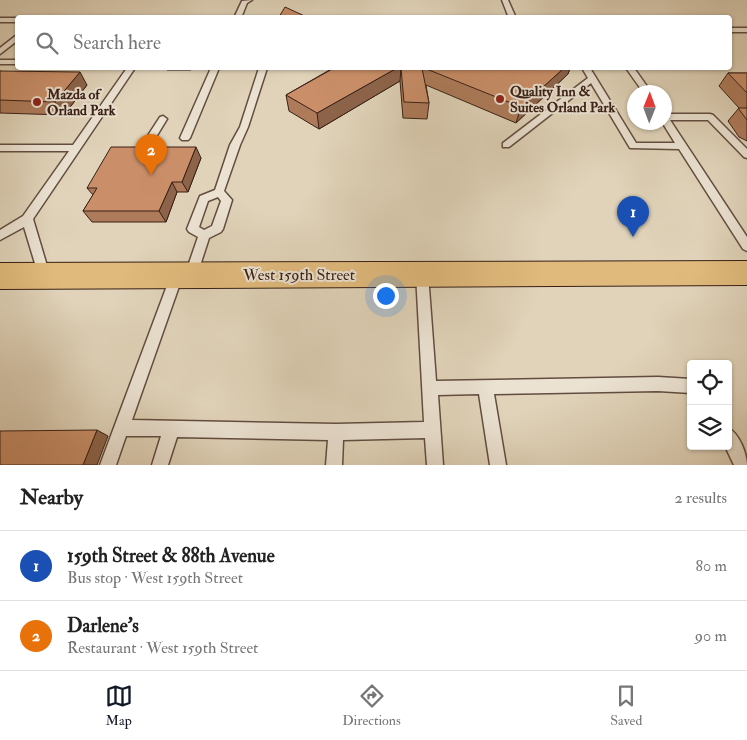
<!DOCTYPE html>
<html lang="en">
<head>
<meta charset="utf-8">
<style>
	:root { --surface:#fff; --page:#f2f2f2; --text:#222; --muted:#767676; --line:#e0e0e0; --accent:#111827 }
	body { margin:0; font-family:"IM FELL Double Pica",serif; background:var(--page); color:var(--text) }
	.controls { position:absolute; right:15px; bottom:15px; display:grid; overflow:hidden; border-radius:5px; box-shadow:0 1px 4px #0004 }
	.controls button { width:45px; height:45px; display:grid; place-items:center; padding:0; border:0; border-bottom:1px solid var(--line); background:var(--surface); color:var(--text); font:25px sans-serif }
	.compass { position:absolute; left:627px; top:85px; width:45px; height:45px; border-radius:50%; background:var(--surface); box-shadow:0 1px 4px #0004; rotate:1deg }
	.you { position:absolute; left:385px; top:295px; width:18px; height:18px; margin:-12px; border:4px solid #fff; border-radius:50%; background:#1a73e8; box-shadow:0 0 0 8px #1a73e833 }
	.badge { display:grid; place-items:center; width:32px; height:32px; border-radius:50%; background:var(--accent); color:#fff; font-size:16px; font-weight:700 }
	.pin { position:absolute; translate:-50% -41px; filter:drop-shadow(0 1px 2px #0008) }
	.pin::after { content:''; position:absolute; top:26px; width:18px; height:15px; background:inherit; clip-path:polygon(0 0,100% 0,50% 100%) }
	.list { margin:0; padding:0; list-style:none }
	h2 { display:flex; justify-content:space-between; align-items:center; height:65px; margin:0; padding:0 20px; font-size:21px }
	h2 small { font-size:16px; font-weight:400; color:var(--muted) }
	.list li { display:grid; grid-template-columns:32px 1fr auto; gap:15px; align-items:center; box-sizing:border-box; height:70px; padding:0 20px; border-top:1px solid var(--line) }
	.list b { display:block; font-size:19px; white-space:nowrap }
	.list p { margin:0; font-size:16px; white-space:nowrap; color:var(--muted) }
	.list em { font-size:16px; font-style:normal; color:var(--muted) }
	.icon { flex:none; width:28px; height:28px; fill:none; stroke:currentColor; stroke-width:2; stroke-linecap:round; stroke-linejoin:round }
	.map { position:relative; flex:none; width:747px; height:465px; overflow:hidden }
	.search { position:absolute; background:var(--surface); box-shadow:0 1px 4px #0004; left:15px; right:15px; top:15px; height:55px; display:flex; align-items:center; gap:12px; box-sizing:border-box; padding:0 18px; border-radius:5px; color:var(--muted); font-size:19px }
	.sheet { height:205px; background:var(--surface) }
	nav { display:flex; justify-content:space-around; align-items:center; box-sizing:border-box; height:70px; border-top:1px solid var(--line); background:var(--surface); font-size:14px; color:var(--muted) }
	nav a { display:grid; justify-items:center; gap:2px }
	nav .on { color:var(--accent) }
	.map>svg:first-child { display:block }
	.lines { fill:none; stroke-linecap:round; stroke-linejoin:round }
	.service-casing { stroke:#624d40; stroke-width:3 }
	.primary-casing { stroke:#382017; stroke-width:2 }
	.service { fill:#ebe2d2; fill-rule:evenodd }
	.primary { fill:#e0ba7c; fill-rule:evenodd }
	.wall { fill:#ae7b5a; stroke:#382017 }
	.shaded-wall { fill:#8d644a; stroke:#382017 }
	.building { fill:#ca8f69; stroke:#382017 }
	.poi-dot { fill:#8f2418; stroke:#ebe2d2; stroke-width:2 }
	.labels { text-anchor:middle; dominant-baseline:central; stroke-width:4; stroke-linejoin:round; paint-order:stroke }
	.far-poi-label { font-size:14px; font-weight:bold; fill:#382017; stroke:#ebe2d2; text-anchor:start }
	.street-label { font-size:16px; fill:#382017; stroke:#ebe2d2 }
</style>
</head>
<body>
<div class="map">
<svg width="747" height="465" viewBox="0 0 747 465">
	<rect width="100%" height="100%" fill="#e0d3b9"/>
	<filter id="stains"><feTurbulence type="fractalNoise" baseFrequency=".004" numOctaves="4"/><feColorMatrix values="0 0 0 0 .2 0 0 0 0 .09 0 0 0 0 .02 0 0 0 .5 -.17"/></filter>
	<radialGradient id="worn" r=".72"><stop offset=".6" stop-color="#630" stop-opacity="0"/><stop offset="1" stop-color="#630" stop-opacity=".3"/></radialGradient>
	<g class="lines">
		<g class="service-casing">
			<path id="service" d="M 252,0 L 247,3 L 241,18 L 234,18 L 242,1 Z
				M 502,0 L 508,0 L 516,18 L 509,18 Z
				M 0,18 L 18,18 L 18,22 L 0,22 Z
				M 730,28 L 747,28 L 747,32 L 730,32 Z
				M 18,34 L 18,40 L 0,54 L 0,48 Z
				M 0,60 L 18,60 L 18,64 L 0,64 Z
				M 127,68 L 135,68 L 33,219 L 50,276 L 48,280 L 44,281 L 40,280 L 24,227 L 0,240 L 0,230 L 23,216 L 69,151 L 0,151 L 0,145 L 73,145 Z
				M 211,68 L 219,68 L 190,138 L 188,140 L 182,140 L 180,138 Z
				M 259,68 L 267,68 L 248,127 L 240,145 L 224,191 L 232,200 L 223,229 L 221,232 L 209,238 L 197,275 L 195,279 L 191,280 L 187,279 L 185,275 L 198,237 L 189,232 L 187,229 L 200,196 L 215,190 L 230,145 L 240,127 ZM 218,197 L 221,201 L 212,226 L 204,230 L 199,227 L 208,201 Z
				M 582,68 L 590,68 L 636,143 L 675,143 L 662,122 L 664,122 L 664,114 L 710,114 L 713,115 L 747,149 L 747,158 L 744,157 L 708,120 L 670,120 L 747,237 L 747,251 L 743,249 L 679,149 L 630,148 L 591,83 L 509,147 L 503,147 L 503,143 L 588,78 Z
				M 626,68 L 634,68 L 651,92 L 643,92 Z
				M 163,116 L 167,119 L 153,142 L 150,143 L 147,142 L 145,140 L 160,117 Z
				M 422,269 L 426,270 L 428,274 L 436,381 L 658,377 L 691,379 L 691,393 L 658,391 L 494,394 L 506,465 L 490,465 L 479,394 L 438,395 L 443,465 L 427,465 L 425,438 L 343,440 L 342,465 L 326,465 L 328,440 L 177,437 L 168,465 L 152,465 L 161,436 L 126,436 L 116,465 L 100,465 L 171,275 L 173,271 L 177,270 L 181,271 L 183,275 L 132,420 L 336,424 L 424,422 L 416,274 L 418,270 Z
				M 728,428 C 739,433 747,454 747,465 L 734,465 L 725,446 L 728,446 Z"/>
		</g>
		<g class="primary-casing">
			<path id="primary" d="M 747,261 L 747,285 L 0,289 L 0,263 Z"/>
		</g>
		<use href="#service" class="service"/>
		<use href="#primary" class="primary"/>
	</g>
	<path class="wall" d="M 166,68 L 193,68 L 191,70 L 167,70 Z
		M 332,68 L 570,68 L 568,74 L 516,123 L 426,85 L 429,103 L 427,119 L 403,118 L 400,81 L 319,129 L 289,111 L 286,95 L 333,68 Z
		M 0,71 L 87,85 L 64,115 L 0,113 Z
		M 728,73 L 747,73 L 747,141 L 739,137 L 728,121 L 739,108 L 719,86 Z
		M 201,158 L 188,192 L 177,192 L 166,222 L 92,222 L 83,211 L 93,195 L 87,188 Z"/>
	<path class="shaded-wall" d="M 397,68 L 401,68 L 400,81 L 319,129 L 317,113 Z
		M 564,68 L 570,68 L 568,74 L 516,123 L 521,107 Z
		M 80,72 L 87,85 L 64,115 L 55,102 Z
		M 196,147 L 201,158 L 188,192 L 182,182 Z
		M 172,182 L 177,192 L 166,222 L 159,211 Z
		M 97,430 L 108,436 L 97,465 L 83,465 Z"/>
	<path class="building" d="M 285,7 L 309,18 L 280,18 L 279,17 Z
		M 334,68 L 397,68 L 317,113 L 286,95 Z
		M 401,68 L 422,68 L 429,103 L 404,102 Z
		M 424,68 L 564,68 L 521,107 Z
		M 0,71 L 80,72 L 55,102 L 0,100 Z
		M 728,73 L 747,73 L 747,93 Z
		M 738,108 L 747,108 L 747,120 Z
		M 111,147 L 196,147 L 182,182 L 172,182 L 159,211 L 83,211 L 97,188 L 87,188 Z
		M 97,430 L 83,465 L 0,465 L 0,431 Z"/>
	<g class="poi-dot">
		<circle cx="500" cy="99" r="5"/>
		<circle cx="37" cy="102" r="5"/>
	</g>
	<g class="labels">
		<g class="far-poi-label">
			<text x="510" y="91">Quality Inn &amp;<tspan x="510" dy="16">Suites Orland Park</tspan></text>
			<text x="47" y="94">Mazda of<tspan x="47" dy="16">Orland Park</tspan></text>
		</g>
		<g class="street-label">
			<text x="299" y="275">West 159th Street</text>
		</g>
	</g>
	<rect width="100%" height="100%" filter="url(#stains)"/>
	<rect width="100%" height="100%" fill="url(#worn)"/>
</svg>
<div class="controls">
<button><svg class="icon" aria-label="locate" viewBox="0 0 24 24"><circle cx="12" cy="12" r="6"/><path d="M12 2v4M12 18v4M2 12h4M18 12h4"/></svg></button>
<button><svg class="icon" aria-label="layers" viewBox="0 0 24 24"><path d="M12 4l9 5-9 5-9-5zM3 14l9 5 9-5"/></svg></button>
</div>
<svg class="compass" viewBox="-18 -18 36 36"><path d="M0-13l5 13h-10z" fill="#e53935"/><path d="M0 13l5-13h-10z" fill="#767676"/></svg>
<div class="you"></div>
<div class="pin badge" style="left:633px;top:237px;background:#1a4fb4">1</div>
<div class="pin badge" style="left:151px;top:175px;background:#e8710a">2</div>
<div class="search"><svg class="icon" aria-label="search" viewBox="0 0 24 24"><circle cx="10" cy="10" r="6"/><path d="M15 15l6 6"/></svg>Search here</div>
</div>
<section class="sheet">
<h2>Nearby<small>2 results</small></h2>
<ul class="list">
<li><span class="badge" style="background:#1a4fb4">1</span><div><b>159th Street &amp; 88th Avenue</b><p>Bus stop · West 159th Street</p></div><em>80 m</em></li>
<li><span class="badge" style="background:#e8710a">2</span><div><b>Darlene's</b><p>Restaurant · West 159th Street</p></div><em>90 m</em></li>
</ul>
</section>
<nav>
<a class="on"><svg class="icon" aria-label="map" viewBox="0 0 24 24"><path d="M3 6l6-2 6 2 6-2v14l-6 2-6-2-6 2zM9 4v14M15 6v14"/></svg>Map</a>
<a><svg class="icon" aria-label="directions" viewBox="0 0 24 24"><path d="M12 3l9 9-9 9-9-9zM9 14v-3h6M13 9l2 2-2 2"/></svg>Directions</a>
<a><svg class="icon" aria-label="saved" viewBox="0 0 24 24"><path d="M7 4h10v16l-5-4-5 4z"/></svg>Saved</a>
</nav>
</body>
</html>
